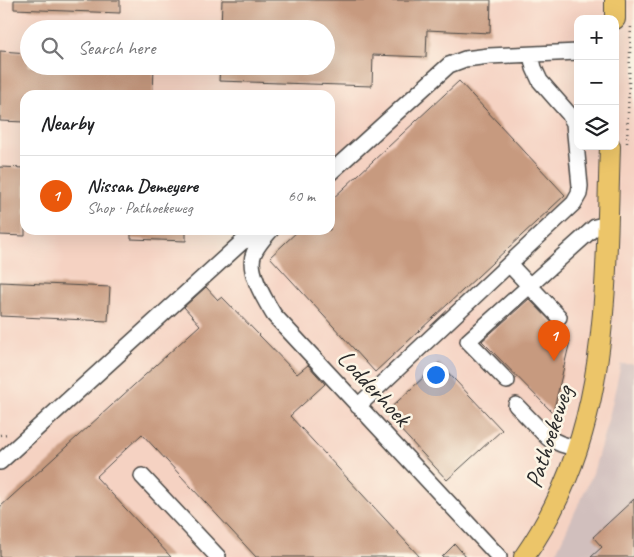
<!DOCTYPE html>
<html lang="en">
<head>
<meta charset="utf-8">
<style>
	:root { --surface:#fff; --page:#f6f6f6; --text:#202124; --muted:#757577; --line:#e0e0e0; --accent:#ea580c }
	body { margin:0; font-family:Caveat,sans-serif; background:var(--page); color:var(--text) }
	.controls { position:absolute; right:15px; top:15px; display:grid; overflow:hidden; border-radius:10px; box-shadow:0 5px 20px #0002 }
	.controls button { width:45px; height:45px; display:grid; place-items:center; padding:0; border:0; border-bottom:1px solid var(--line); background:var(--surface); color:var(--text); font:25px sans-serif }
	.you { position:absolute; left:435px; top:374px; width:18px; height:18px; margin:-12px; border:4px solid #fff; border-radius:50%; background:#1a73e8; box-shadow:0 0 0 8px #1a73e833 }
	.badge { display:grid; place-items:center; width:32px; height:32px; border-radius:50%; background:var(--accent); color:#fff; font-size:16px; font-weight:700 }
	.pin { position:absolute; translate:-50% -41px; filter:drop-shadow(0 1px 2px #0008) }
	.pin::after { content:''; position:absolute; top:26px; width:18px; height:15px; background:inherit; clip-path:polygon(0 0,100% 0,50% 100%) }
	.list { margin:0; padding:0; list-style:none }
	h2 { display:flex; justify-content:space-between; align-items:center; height:65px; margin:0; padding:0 20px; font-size:21px }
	h2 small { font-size:16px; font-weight:400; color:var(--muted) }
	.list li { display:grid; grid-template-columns:32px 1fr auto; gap:15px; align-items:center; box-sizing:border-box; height:80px; padding:0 20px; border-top:1px solid var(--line) }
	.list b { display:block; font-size:19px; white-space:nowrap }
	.list p { margin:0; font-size:16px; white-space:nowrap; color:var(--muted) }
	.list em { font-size:16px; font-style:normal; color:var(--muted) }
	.icon { flex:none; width:28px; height:28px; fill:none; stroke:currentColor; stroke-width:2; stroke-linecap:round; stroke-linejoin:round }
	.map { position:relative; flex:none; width:634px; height:557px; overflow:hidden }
	.search { position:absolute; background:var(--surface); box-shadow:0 5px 20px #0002; left:20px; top:20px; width:315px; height:55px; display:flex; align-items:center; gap:12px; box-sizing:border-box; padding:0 18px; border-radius:28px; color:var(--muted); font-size:19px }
	.panel { position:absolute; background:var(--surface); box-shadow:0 5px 20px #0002; left:20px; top:90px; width:315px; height:145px; border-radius:15px }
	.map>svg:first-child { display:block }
	.built { fill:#f5d2c2; fill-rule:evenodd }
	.industrial { fill:#d1bfbd }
	.building { fill:#c79a7f }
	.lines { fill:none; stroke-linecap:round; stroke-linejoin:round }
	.minor-casing { stroke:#4a4744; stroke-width:18 }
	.major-casing { stroke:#4a4744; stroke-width:22 }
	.path { stroke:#4a4744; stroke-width:2.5; stroke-dasharray:1 4; stroke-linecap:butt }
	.minor { stroke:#fff; stroke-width:15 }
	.major { stroke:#ecc569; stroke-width:20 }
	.labels { text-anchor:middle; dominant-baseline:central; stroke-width:5; stroke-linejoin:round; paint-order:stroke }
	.street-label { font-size:25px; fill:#2b2b2b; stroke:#fcf5e5 }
</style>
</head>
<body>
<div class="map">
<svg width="634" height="557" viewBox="0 0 634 557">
	<rect width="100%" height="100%" fill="#fcf5e5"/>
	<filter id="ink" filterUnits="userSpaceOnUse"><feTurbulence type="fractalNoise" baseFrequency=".02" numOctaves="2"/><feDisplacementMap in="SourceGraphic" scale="10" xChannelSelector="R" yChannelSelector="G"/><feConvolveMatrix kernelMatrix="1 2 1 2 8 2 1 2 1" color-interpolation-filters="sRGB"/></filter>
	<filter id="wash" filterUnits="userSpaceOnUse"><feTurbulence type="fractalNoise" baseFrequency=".0096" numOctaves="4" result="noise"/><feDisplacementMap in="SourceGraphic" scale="20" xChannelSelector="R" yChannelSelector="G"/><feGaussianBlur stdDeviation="1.12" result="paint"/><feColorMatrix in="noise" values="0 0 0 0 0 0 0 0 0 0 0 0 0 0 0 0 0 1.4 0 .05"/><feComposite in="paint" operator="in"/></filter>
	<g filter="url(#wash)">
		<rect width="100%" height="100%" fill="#f7e6cf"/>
		<path class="built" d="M 0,0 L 634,0 L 634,557 L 0,557 ZM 578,19 L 615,19 L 615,146 L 578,146 ZM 29,29 L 326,29 L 326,66 L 29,66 ZM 25,95 L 330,95 L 330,230 L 25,230 Z"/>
		<path class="industrial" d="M 621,364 L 634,364 L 634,557 L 554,557 L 593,473 L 610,413 Z"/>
		<g id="blocks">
			<path class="building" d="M 14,0 L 120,0 L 120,13 L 14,9 Z
				M 222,0 L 491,0 L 490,33 L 427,30 L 426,57 L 373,55 L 372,86 L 219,81 L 220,66 L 326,66 L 326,29 L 221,29 Z
				M 0,51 L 29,53 L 29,66 L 154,66 L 153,95 L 25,95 L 25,122 L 0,121 Z
				M 459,81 L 565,195 L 375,372 L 270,257 L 299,230 L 330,230 L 330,201 Z
				M 0,167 L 25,168 L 25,236 L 0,235 Z
				M 131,230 L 186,230 L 186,241 L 131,239 Z
				M 0,282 L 110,287 L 108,321 L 0,316 Z
				M 206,287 L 218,300 L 222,297 L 297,374 L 308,365 L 325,384 L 290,416 L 420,557 L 256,557 L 142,434 L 96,477 L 171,557 L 0,557 L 0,507 L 200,325 L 184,307 Z
				M 529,299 L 570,341 L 553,413 L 482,341 Z
				M 439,363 L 502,430 L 447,480 L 385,413 Z
				M 634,499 L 634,557 L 591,557 L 602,547 L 593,537 Z
				M 455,544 L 466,557 L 442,557 Z"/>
		</g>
	</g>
	<g filter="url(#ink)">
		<use href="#blocks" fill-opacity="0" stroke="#4a4744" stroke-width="1"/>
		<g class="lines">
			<g class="minor-casing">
				<path id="minor" d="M 330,173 L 449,65 L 465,59 L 489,56 L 578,52
					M 271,230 C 265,237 258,244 254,253 C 246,270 265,300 274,315 L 499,557
					M 509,264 L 559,317
					M 507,381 L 468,341 L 595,227 L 608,224
					M 516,405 L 548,438 L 561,444 L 578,449
					M 358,406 L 574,203 L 579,194 L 580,186 L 574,123 L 569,114 L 540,81 L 534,68 L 531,55
					M 0,462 L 242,242 L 251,239 L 265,237
					M 142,476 L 218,557"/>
			</g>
			<g class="major-casing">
				<path id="major" d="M 615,19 L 615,0
					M 524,557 C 611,433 605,291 610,146"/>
			</g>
			<path class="path" d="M 627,143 L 631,24
				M 0,435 L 8,434"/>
			<use href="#minor" class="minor"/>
			<use href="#major" class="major"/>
		</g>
	</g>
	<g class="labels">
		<g class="street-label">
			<text transform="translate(374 388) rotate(47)">Lodderhoek</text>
			<text transform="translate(549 437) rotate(-72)">Pathoekeweg</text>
		</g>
	</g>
</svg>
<div class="controls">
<button>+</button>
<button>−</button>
<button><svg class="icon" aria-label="layers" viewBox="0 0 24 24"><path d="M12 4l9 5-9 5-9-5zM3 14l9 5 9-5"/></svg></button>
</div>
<div class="you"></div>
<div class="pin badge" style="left:554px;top:361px">1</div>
<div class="search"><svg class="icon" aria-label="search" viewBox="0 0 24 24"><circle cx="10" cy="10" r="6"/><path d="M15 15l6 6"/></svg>Search here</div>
<section class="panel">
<h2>Nearby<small></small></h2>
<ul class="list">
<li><span class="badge">1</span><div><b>Nissan Demeyere</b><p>Shop · Pathoekeweg</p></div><em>60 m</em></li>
</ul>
</section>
</div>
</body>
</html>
